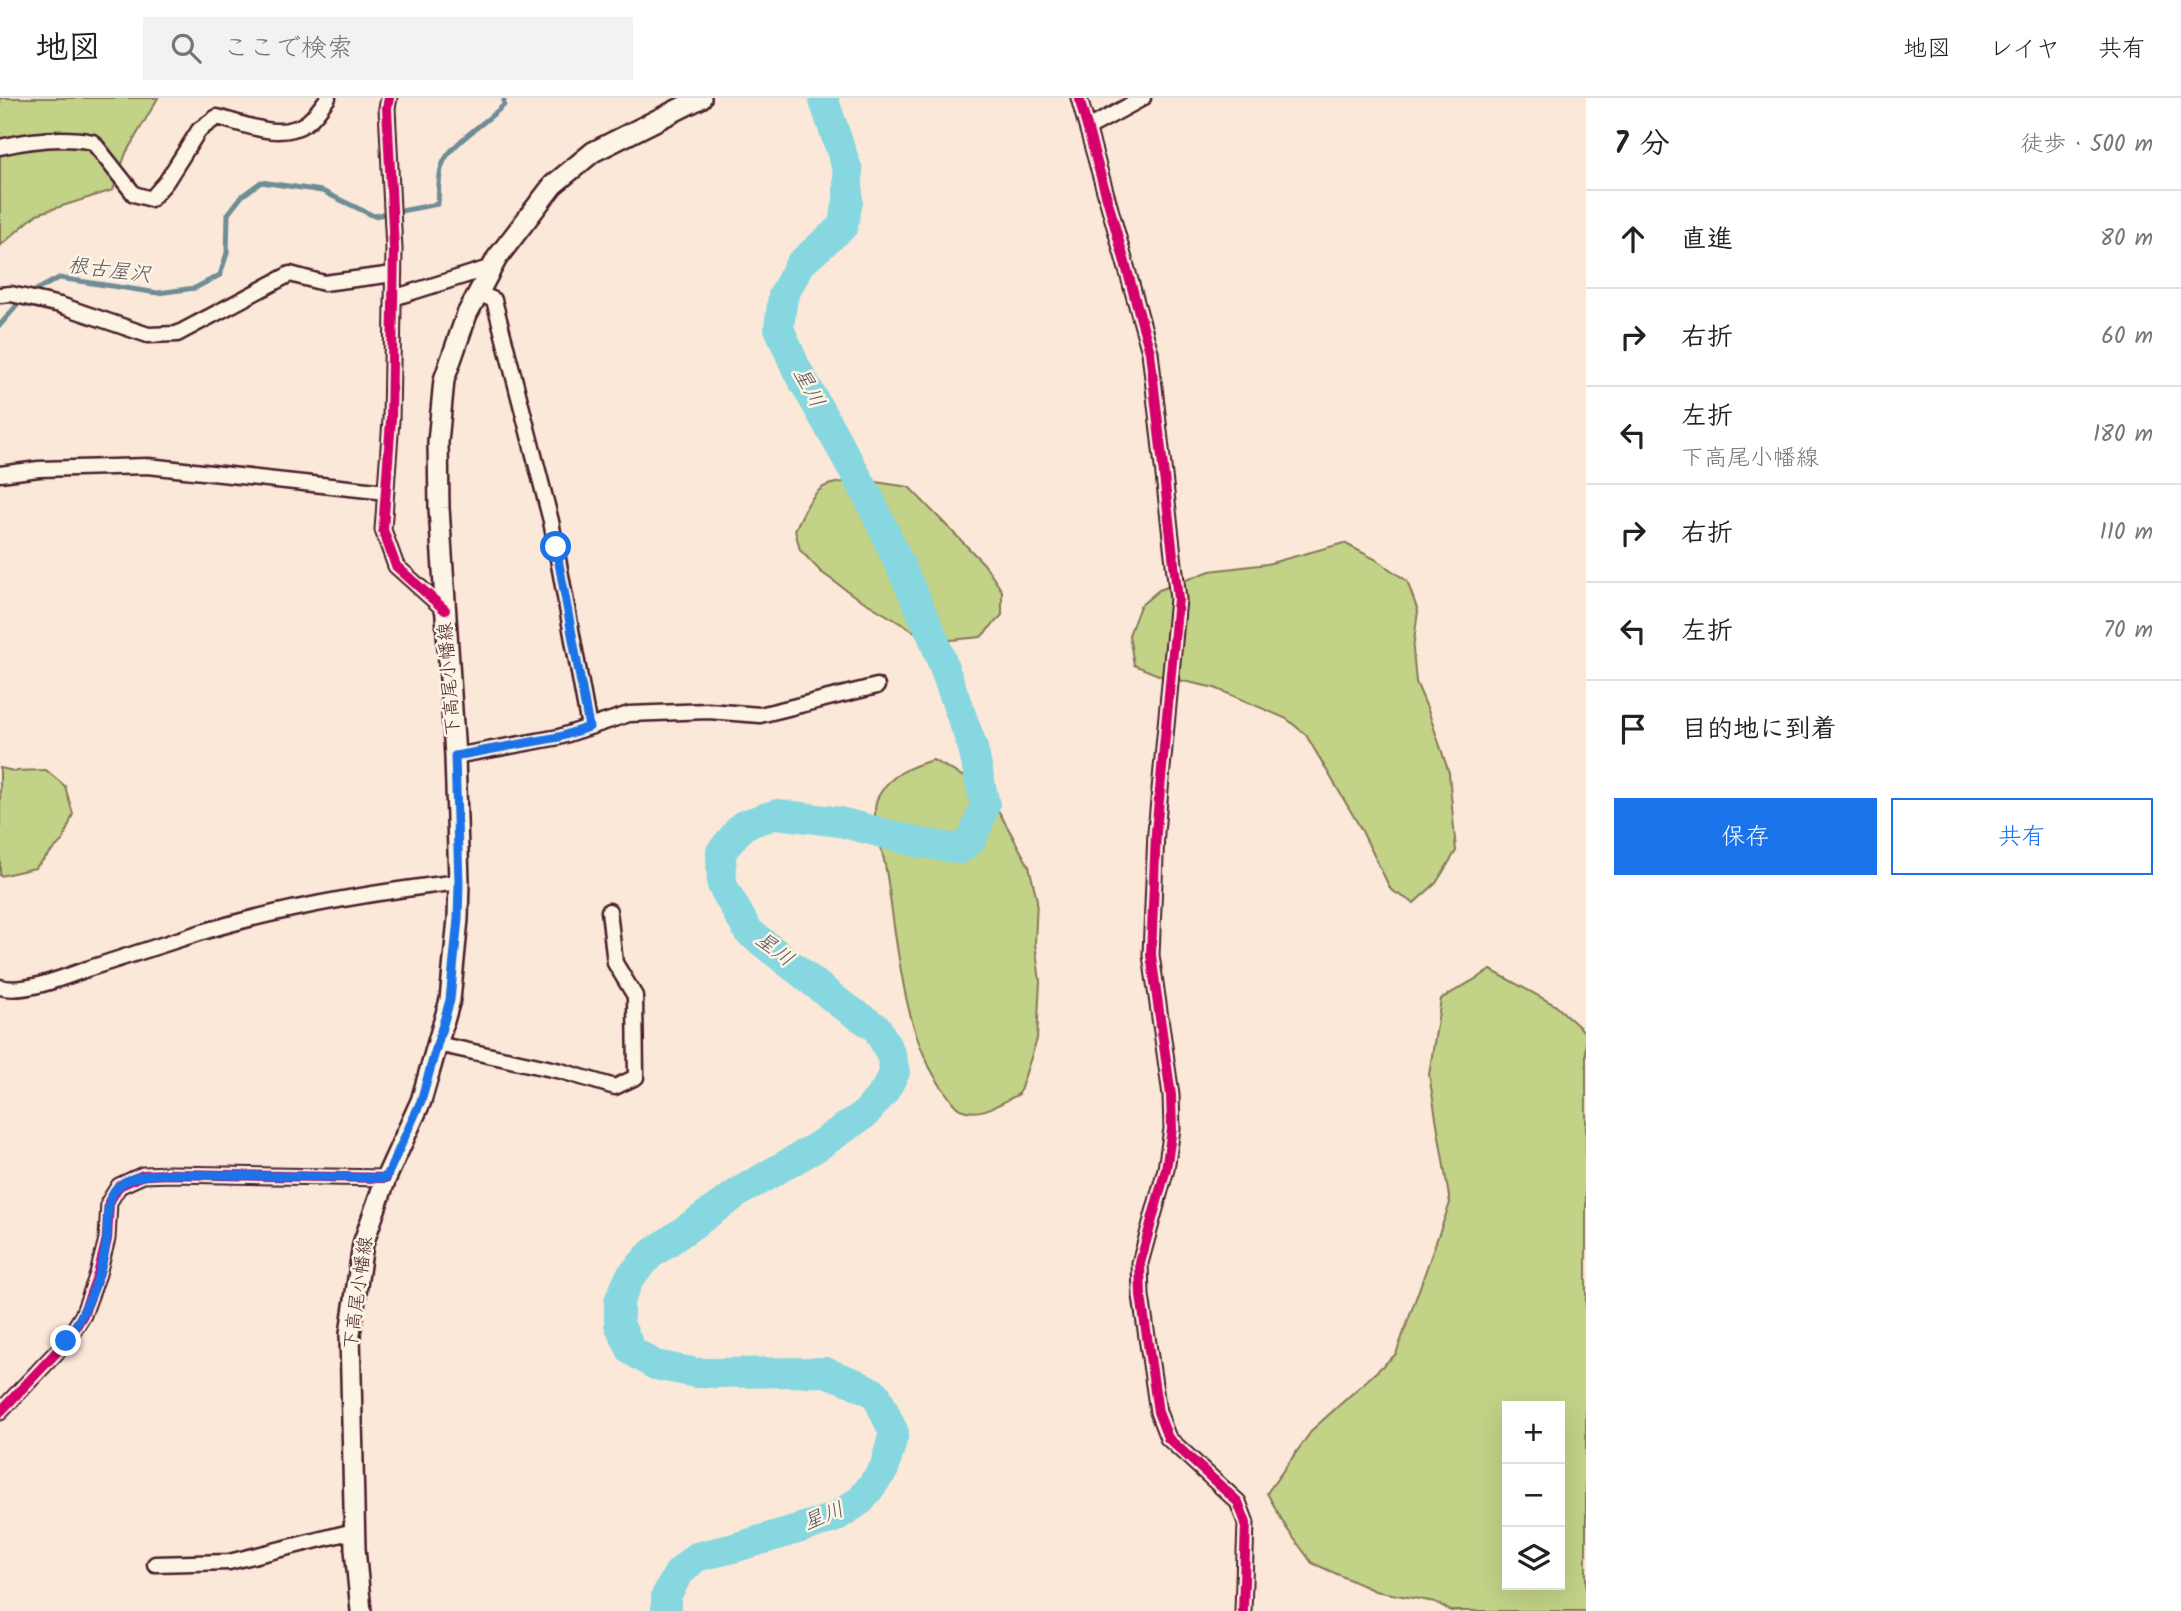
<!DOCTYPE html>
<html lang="ja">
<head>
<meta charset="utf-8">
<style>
	:root { --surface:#fff; --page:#f2f2f2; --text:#222; --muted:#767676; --line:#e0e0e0; --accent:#1a73e8 }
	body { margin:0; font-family:Kalam,"Klee One",sans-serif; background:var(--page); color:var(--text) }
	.controls { position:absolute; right:21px; bottom:21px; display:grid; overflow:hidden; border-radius:0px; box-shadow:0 7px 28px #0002 }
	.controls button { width:63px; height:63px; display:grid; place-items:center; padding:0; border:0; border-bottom:2px solid var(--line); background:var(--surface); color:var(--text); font:35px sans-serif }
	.stop { position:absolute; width:21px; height:21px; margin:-16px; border:5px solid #1a73e8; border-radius:50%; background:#fff }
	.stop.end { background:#1a73e8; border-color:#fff; box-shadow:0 2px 7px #0008 }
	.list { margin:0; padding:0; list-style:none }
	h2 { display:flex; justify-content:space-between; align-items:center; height:91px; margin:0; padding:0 28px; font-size:30px }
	h2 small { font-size:23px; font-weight:400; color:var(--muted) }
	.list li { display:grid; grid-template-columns:46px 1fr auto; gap:21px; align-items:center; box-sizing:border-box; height:98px; padding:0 28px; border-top:2px solid var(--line) }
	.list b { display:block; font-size:26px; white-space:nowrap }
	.list p { margin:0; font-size:23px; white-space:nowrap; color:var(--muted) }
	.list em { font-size:23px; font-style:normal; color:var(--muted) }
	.actions { display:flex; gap:14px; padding:21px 28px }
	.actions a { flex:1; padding:16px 0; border:2px solid var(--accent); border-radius:0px; text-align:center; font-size:24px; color:var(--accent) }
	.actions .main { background:var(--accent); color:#fff }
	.icon { flex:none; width:38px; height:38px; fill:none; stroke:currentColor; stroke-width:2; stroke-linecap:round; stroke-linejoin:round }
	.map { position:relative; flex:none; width:1586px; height:1513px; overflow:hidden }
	header { display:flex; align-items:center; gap:42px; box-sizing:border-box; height:98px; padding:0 35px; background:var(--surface); border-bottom:2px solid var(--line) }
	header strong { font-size:33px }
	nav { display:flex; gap:38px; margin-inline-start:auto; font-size:24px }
	.search { width:490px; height:63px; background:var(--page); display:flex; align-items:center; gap:18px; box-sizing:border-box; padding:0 24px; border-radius:0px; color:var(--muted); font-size:26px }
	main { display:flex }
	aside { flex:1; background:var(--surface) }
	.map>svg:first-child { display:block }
	.green { fill:#c2d287; stroke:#867859; stroke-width:2; fill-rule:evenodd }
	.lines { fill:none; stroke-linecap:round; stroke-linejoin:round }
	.stream { stroke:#6e8d97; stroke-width:5 }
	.river { stroke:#86d7df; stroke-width:30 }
	.minor-casing { stroke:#4a1f2b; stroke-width:19 }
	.secondary-casing { stroke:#4a1f2b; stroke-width:24 }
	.minor { stroke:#fcf5e5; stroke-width:14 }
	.secondary { stroke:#fcf5e5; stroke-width:19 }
	.cycleway-casing { stroke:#fcf5e5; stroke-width:15 }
	.cycleway { stroke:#d6006c; stroke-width:10 }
	.route { stroke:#1a73e8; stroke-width:9 }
	.labels { text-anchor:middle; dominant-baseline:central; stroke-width:5; stroke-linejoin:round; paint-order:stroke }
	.street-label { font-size:19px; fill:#4a1f2b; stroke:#fcf5e5 }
	.water-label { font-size:21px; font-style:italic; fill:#5c5661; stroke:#fcf5e5 }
</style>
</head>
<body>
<header>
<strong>地図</strong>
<div class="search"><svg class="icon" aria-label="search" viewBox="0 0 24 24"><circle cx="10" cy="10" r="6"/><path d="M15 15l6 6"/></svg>ここで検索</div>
<nav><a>地図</a><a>レイヤ</a><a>共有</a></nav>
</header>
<main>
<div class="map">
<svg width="1586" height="1513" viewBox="0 0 1586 1513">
	<rect width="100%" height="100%" fill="#fbe8d9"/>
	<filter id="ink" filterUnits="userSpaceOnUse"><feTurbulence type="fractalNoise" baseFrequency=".0143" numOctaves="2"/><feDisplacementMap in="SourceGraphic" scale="14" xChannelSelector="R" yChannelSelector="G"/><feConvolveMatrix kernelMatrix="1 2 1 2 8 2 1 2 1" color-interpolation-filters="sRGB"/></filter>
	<g filter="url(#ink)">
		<path class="green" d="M 0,0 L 158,0 L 126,55 L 113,92 L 37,116 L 0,148 Z
			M 869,383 L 909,389 L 984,466 L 1002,493 L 1002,517 L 981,539 L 951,542 L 915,534 L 853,497 L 821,474 L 800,452 L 795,432 C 817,386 818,384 869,383 Z
			M 1344,445 L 1375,461 L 1407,483 L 1418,513 L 1413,551 L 1416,584 L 1428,612 L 1449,675 L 1456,753 L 1436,785 L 1414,805 L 1391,792 L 1360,729 L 1306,637 L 1287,621 L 1215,590 L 1161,578 L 1134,567 L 1129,537 L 1140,508 L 1159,492 L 1210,473 L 1267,466 Z
			M 933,662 L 968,681 L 993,703 L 1029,768 L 1037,802 L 1035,845 L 1040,883 L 1037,941 L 1019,996 C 1001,1005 980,1020 960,1011 C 954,1008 950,1000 946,995 C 902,940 897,839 886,772 C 883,752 869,717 878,699 C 889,677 911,668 933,662 Z
			M 0,670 L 14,673 L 46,672 L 65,688 L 73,716 L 63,742 L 35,770 L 0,778 Z
			M 1491,872 L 1555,907 L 1586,935 L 1586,1513 L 1451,1513 L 1435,1504 L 1375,1493 L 1312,1465 L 1287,1431 L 1267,1395 L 1313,1331 L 1396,1256 L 1450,1105 L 1429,977 L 1441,901 ZM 1507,1308 L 1560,1308 L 1560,1487 L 1507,1487 Z"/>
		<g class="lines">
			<path class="stream" d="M 0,227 L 25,198 L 59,180 L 158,195 L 195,190 L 220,177 L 227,155 L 228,116 L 242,98 L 261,84 L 322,93 L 374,118 L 438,106 C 439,94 438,79 442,68 C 446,49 488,23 504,7 L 504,0"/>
			<path class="river" d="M 666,1513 L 666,1498 L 678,1476 L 696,1459 L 734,1450 L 834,1420 L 861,1402 L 884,1371 L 894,1335 L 876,1296 L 854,1285 L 825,1274 L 697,1275 L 655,1267 L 632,1253 L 619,1226 L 619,1203 L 630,1179 L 651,1156 L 742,1092 L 815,1050 L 865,1016 L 884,994 L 895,974 L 891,957 L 877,930 L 842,907 L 748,833 L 722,787 L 721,754 L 743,727 L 777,716 L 840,724 L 921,745 L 960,751 L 972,741 L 985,707 L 973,650 L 933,539 L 869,400 L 796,270 L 779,230 L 783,198 L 800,166 L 843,128 L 848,103 L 848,73 L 823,0"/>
			<g class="minor-casing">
				<path id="minor" d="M 389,0 L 387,10 L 394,151 L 391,322 L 383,432 L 396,468 L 445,512
					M 1079,0 L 1150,254 L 1178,501 L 1156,734 L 1151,857 L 1171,997 L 1172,1031 L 1166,1071 L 1140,1165 L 1141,1198 L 1158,1314 L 1168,1340 L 1238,1404 L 1246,1425 L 1243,1513
					M 1088,30 L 1143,0
					M 0,49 C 30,42 63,38 93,44 L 134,96 L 151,101 L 166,84 L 199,32 L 217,19 C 245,26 280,43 306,25 C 315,19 321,8 328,0
					M 478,195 L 494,202 L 551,423 L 589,629
					M 0,197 L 11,196 L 60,207 L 148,237 L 177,236 L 290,176 L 324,185 L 394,176
					M 393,200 L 492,169
					M 0,376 L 39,371 L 148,368 L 386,394
					M 455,658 L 559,639 L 629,616 L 708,613 L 760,617 L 877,588
					M 0,889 C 23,896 65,879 87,871 C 125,859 161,847 199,835 C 280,810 375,794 459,784
					M 437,946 L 561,973 L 615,989 L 636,979 L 635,898 L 615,865 L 609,813
					M 0,1314 L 67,1243 L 83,1217 L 98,1176 L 107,1141 L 109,1104 L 119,1088 L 143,1077 L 171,1076 L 386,1080
					M 155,1466 L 229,1464 L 354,1433"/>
			</g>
			<g class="secondary-casing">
				<path id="secondary" d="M 361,1513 L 355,1451 L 350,1236 L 363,1146 L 386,1080 L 421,1003 L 450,902 L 458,821 L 459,784 L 455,658 L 439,410 L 438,344 L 444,282 L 467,216 L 497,160 L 553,87 L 593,54 L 701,0"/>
			</g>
			<use href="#minor" class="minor"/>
			<use href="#secondary" class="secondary"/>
			<g class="cycleway-casing">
				<path id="cycleway" d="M 389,0 L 387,10 L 394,151 L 391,322 L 383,432 L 396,468 L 445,512
					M 1079,0 L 1150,254 L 1178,501 L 1156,734 L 1151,857 L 1171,997 L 1172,1031 L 1166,1071 L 1140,1165 L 1141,1198 L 1158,1314 L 1168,1340 L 1238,1404 L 1246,1425 L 1243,1513
					M 0,1314 L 67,1243 L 83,1217 L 98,1176 L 107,1141 L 109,1104 L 119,1088 L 143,1077 L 171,1076 L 386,1080"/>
			</g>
			<use href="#cycleway" class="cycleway"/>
		</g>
	</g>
	<g class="lines" filter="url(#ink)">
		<path class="route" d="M 66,1243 C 87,1213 103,1175 107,1138 C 108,1122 105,1100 119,1088 C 133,1076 154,1077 171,1076 L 386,1080 L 421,1003 L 450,902 L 458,821 L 459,785 L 455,658 L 559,639 L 589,629 L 556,449"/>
	</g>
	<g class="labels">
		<g class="street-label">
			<text transform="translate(450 581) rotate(-94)">下高尾小幡線</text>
			<text transform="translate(359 1195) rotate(-82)">下高尾小幡線</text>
		</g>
		<g class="water-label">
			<text transform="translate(109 173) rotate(7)">根古屋沢</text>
			<text transform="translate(808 290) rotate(62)">星川</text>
			<text transform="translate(774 852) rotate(37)">星川</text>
			<text transform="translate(824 1419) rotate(-22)">星川</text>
		</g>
	</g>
</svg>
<div class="controls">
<button>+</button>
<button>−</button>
<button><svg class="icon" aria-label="layers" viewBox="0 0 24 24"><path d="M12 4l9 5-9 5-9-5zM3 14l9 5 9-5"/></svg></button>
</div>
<div class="stop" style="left:556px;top:449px"></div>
<div class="stop end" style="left:66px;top:1243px"></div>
</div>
<aside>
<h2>7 分<small>徒歩 · 500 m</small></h2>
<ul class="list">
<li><svg class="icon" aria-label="ahead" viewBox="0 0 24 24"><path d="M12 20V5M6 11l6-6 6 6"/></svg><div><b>直進</b></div><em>80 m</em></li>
<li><svg class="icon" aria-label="right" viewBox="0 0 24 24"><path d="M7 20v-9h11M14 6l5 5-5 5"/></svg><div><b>右折</b></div><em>60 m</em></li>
<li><svg class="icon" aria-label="left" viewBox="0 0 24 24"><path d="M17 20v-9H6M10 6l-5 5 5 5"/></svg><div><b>左折</b><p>下高尾小幡線</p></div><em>180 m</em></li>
<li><svg class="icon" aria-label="right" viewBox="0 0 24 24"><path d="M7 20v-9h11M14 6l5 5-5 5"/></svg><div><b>右折</b></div><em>110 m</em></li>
<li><svg class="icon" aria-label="left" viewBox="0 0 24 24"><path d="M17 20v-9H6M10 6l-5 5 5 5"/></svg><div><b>左折</b></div><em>70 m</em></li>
<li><svg class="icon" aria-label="arrive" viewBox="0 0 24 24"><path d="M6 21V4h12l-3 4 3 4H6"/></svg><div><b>目的地に到着</b></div></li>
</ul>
<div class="actions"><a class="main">保存</a><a>共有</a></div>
</aside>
</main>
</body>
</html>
